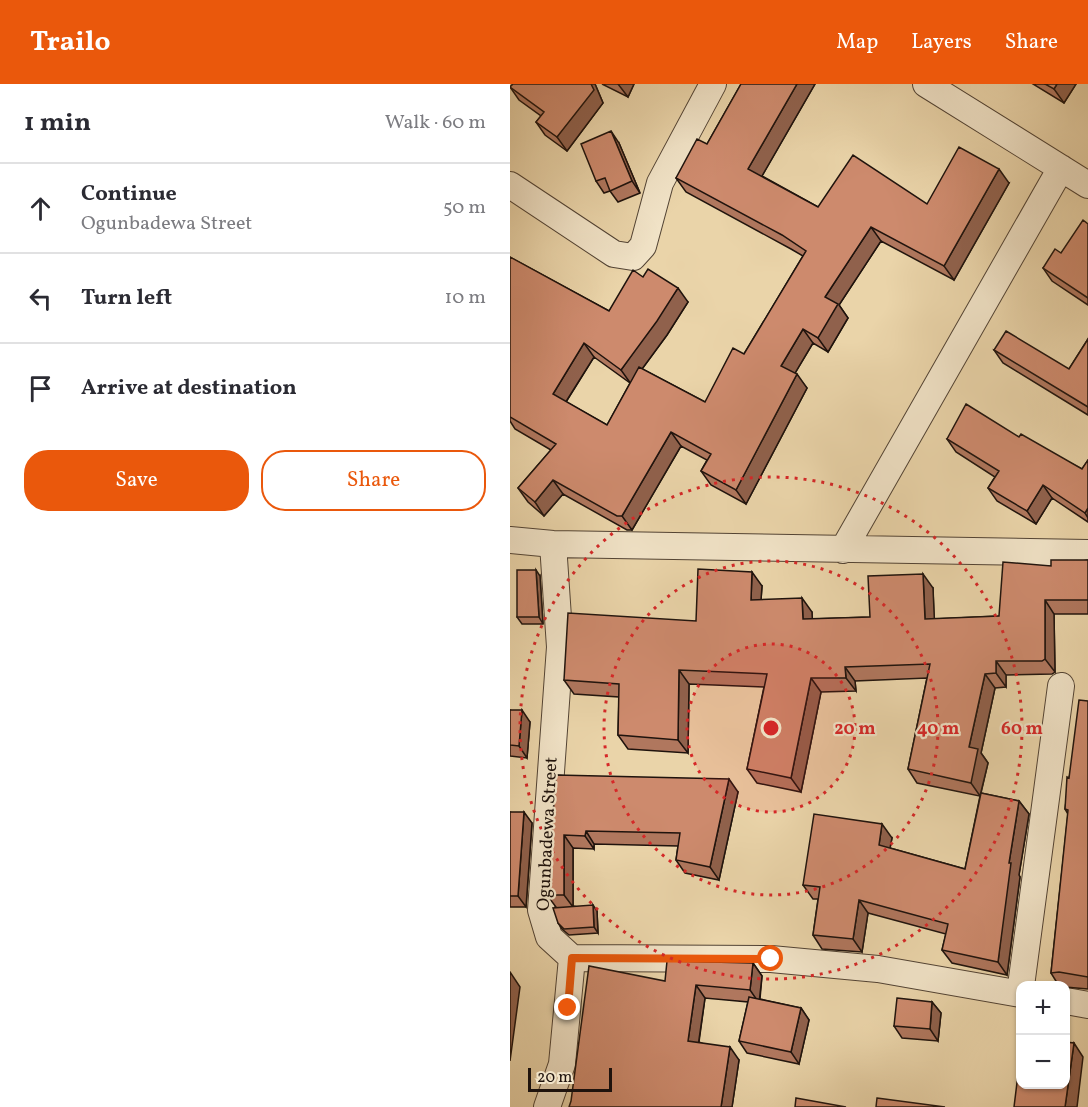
<!DOCTYPE html>
<html lang="en">
<head>
<meta charset="utf-8">
<style>
	:root { --surface:#fff; --page:#f7f7f7; --text:#2b2b33; --muted:#7c7c81; --line:#e1e1e2; --accent:#ea580c }
	body { margin:0; font-family:Vollkorn,serif; background:var(--page); color:var(--text) }
	.controls { position:absolute; right:18px; bottom:18px; display:grid; overflow:hidden; border-radius:12px; box-shadow:0 2px 4px #0004 }
	.controls button { width:54px; height:54px; display:grid; place-items:center; padding:0; border:0; border-bottom:2px solid var(--line); background:var(--surface); color:var(--text); font:30px sans-serif }
	.scale { position:absolute; left:18px; bottom:15px; width:84px; box-sizing:border-box; padding-left:6px; border:3px solid #1f130d; border-top:0; font-size:16px; line-height:21px; white-space:nowrap; color:#1f130d; -webkit-text-stroke:4px #f1e3c7; paint-order:stroke }
	.stop { position:absolute; width:18px; height:18px; margin:-14px; border:4px solid #ea580c; border-radius:50%; background:#fff }
	.stop.end { background:#ea580c; border-color:#fff; box-shadow:0 2px 6px #0008 }
	.list { margin:0; padding:0; list-style:none }
	h2 { display:flex; justify-content:space-between; align-items:center; height:78px; margin:0; padding:0 24px; font-size:26px }
	h2 small { font-size:20px; font-weight:400; color:var(--muted) }
	.list li { display:grid; grid-template-columns:39px 1fr auto; gap:18px; align-items:center; box-sizing:border-box; height:90px; padding:0 24px; border-top:2px solid var(--line) }
	.list b { display:block; font-size:22px; white-space:nowrap }
	.list p { margin:0; font-size:20px; white-space:nowrap; color:var(--muted) }
	.list em { font-size:20px; font-style:normal; color:var(--muted) }
	.actions { display:flex; gap:12px; padding:18px 24px }
	.actions a { flex:1; padding:14px 0; border:2px solid var(--accent); border-radius:24px; text-align:center; font-size:21px; color:var(--accent) }
	.actions .main { background:var(--accent); color:#fff }
	.icon { flex:none; width:33px; height:33px; fill:none; stroke:currentColor; stroke-width:2; stroke-linecap:round; stroke-linejoin:round }
	.map { position:relative; flex:none; width:578px; height:1023px; overflow:hidden }
	header { display:flex; align-items:center; gap:36px; box-sizing:border-box; height:84px; padding:0 30px; background:var(--accent); color:#fff }
	header strong { font-size:28px }
	nav { display:flex; gap:33px; margin-inline-start:auto; font-size:21px }
	main { display:flex }
	aside { flex:1; background:var(--surface) }
	.map>svg:first-child { display:block }
	.lines { fill:none; stroke-linecap:round; stroke-linejoin:round }
	.minor-casing { stroke:#524334; stroke-width:28 }
	.minor { stroke:#f1e3c7; stroke-width:26 }
	.wall { fill:#b0775e; stroke:#1f130d; stroke-width:1.5; fill-rule:evenodd }
	.shaded-wall { fill:#90614c; stroke:#1f130d; stroke-width:1.5 }
	.building { fill:#cd8a6d; stroke:#1f130d; stroke-width:1.5 }
	.route { stroke:#ea580c; stroke-width:8 }
	.ring { fill:none; stroke:#d62828; stroke-width:3; stroke-dasharray:3 6 }
	.labels { text-anchor:middle; dominant-baseline:central; stroke-width:4.5; stroke-linejoin:round; paint-order:stroke }
	.street-label { font-size:18px; fill:#1f130d; stroke:#f1e3c7 }
	.centre { fill:#d62828; stroke:#f1e3c7; stroke-width:3 }
	.ring-label { font-size:18px; text-anchor:middle; font-weight:bold; fill:#d62828; stroke:#f1e3c7; stroke-width:4.5; stroke-linejoin:round; paint-order:stroke }
</style>
</head>
<body>
<header>
<strong>Trailo</strong>
<nav><a>Map</a><a>Layers</a><a>Share</a></nav>
</header>
<main>
<aside>
<h2>1 min<small>Walk · 60 m</small></h2>
<ul class="list">
<li><svg class="icon" aria-label="ahead" viewBox="0 0 24 24"><path d="M12 20V5M6 11l6-6 6 6"/></svg><div><b>Continue</b><p>Ogunbadewa Street</p></div><em>50 m</em></li>
<li><svg class="icon" aria-label="left" viewBox="0 0 24 24"><path d="M17 20v-9H6M10 6l-5 5 5 5"/></svg><div><b>Turn left</b></div><em>10 m</em></li>
<li><svg class="icon" aria-label="arrive" viewBox="0 0 24 24"><path d="M6 21V4h12l-3 4 3 4H6"/></svg><div><b>Arrive at destination</b></div></li>
</ul>
<div class="actions"><a class="main">Save</a><a>Share</a></div>
</aside>
<div class="map">
<svg width="578" height="1023" viewBox="0 0 578 1023">
	<rect width="100%" height="100%" fill="#ead4a9"/>
	<filter id="stains"><feTurbulence type="fractalNoise" baseFrequency=".00333" numOctaves="4"/><feColorMatrix values="0 0 0 0 .2 0 0 0 0 .09 0 0 0 0 .02 0 0 0 .5 -.17"/></filter>
	<radialGradient id="worn" r=".72"><stop offset=".6" stop-color="#630" stop-opacity="0"/><stop offset="1" stop-color="#630" stop-opacity=".3"/></radialGradient>
	<g class="lines">
		<g class="minor-casing">
			<path id="minor" d="M 416,0 L 578,101
				M 0,101 L 104,170 L 123,173 L 133,162 L 150,99 L 203,0
				M 0,456 L 43,460 L 578,469
				M 43,460 L 50,563 L 31,826 L 39,853 L 62,874 L 261,875 L 368,885 L 511,910
				M 333,466 L 551,84
				M 511,902 L 551,602
				M 556,917 L 578,921
				M 37,1023 L 52,980 L 62,874"/>
		</g>
		<use href="#minor" class="minor"/>
	</g>
	<path class="wall" d="M 3,0 L 85,0 L 93,19 L 57,67 L 35,51 L 26,38 L 31,32 L 9,16 L 0,3 Z
		M 92,0 L 124,0 L 118,13 Z
		M 231,0 L 305,0 L 252,92 L 308,123 L 417,120 L 499,99 L 444,196 L 371,157 L 329,221 L 338,234 L 318,268 L 303,259 L 285,289 L 297,304 L 236,420 L 201,401 L 191,387 L 197,376 L 171,362 L 122,446 L 117,446 L 53,410 L 34,432 L 18,418 L 8,404 L 41,366 L 5,345 L 0,337 L 0,173 L 99,227 L 133,193 L 178,218 L 157,251 L 132,285 L 195,318 L 234,270 L 293,172 L 281,165 L 176,108 L 166,94 L 197,60 ZM 84,273 L 120,299 L 97,341 L 56,318 Z
		M 523,0 L 566,0 L 554,19 Z
		M 109,59 L 130,109 L 108,118 L 100,107 L 94,109 L 86,97 Z
		M 578,140 L 578,221 L 542,197 L 533,184 L 551,169 Z
		M 578,255 L 578,331 L 493,279 L 484,266 L 559,285 Z
		M 509,353 L 572,385 L 578,376 L 578,438 L 542,414 L 526,440 L 487,417 L 478,404 L 485,393 L 446,368 L 437,355 Z
		M 578,476 L 578,530 L 544,530 L 545,588 L 542,590 L 496,591 L 496,603 L 485,604 L 471,669 L 478,679 L 471,709 L 509,717 L 519,730 L 509,791 L 510,793 L 497,891 L 442,879 L 432,866 L 436,850 L 358,829 L 352,868 L 312,865 L 303,851 L 308,815 L 303,815 L 293,801 L 382,754 L 380,764 L 455,785 L 470,712 L 407,699 L 398,685 L 417,594 L 345,597 L 346,607 L 311,608 L 291,708 L 247,699 L 237,685 L 254,603 L 179,600 L 178,669 L 118,665 L 108,651 L 109,613 L 64,610 L 54,596 L 186,537 L 252,502 L 251,516 L 302,528 L 302,535 L 360,533 L 423,504 L 424,535 L 489,532 L 541,482 Z
		M 30,492 L 33,540 L 12,540 L 7,533 Z
		M 578,617 L 578,905 L 555,903 L 555,902 L 549,902 L 541,889 L 558,730 L 555,725 L 559,694 Z
		M 0,626 L 20,638 L 17,674 L 0,672 Z
		M 46,691 L 228,708 L 209,796 L 175,789 L 166,776 L 168,762 L 84,760 L 84,765 L 63,764 L 63,822 L 87,827 L 88,849 L 59,851 L 52,845 L 48,839 L 46,823 L 37,811 Z
		M 0,728 L 22,739 L 16,823 L 0,823 Z
		M 243,879 L 252,892 L 250,915 L 291,924 L 299,936 L 289,980 L 237,969 L 229,957 L 238,918 L 195,914 L 189,958 L 229,976 L 222,1023 L 155,897 Z
		M 422,918 L 431,929 L 428,957 L 392,954 L 384,942 Z"/>
	<path class="shaded-wall" d="M 81,0 L 85,0 L 93,19 L 57,67 L 47,53 Z
		M 108,0 L 124,0 L 118,13 Z
		M 287,0 L 305,0 L 248,99 L 238,85 Z
		M 547,0 L 566,0 L 554,19 L 544,5 Z
		M 101,47 L 109,59 L 130,109 L 122,97 Z
		M 489,85 L 499,99 L 444,196 L 434,182 Z
		M 361,143 L 371,157 L 329,221 L 338,234 L 318,268 L 308,254 L 315,213 Z
		M 168,204 L 178,218 L 157,251 L 121,300 L 111,286 Z
		M 293,245 L 303,259 L 281,296 L 271,282 Z
		M 74,259 L 84,273 L 52,324 L 43,310 Z
		M 287,290 L 297,304 L 236,420 L 226,406 Z
		M 161,348 L 171,362 L 122,446 L 112,432 Z
		M 43,396 L 53,410 L 34,432 L 25,418 Z
		M 533,401 L 542,414 L 526,440 L 517,427 Z
		M 578,424 L 578,434 L 575,429 Z
		M 26,486 L 30,492 L 33,540 L 29,533 Z
		M 242,488 L 252,502 L 250,530 L 241,516 Z
		M 413,490 L 423,504 L 425,549 L 415,535 Z
		M 292,514 L 302,528 L 303,549 L 293,535 Z
		M 535,516 L 544,530 L 545,588 L 535,575 Z
		M 486,577 L 496,591 L 496,603 L 486,589 Z
		M 335,583 L 345,597 L 346,607 L 336,594 Z
		M 169,586 L 179,600 L 178,669 L 168,656 Z
		M 475,590 L 485,604 L 471,669 L 478,679 L 470,712 L 461,699 L 459,663 Z
		M 301,594 L 311,608 L 291,708 L 281,694 Z
		M 12,626 L 20,638 L 17,674 L 9,662 Z
		M 219,695 L 228,708 L 209,796 L 200,783 Z
		M 509,717 L 519,730 L 509,791 L 510,793 L 497,891 L 488,878 L 499,779 Z
		M 14,728 L 22,739 L 16,823 L 8,812 Z
		M 372,740 L 382,754 L 378,774 L 369,761 Z
		M 76,747 L 84,760 L 84,765 L 75,752 Z
		M 54,751 L 63,764 L 63,823 L 54,811 Z
		M 349,816 L 358,829 L 352,868 L 343,855 Z
		M 83,821 L 87,827 L 88,849 L 84,843 Z
		M 243,879 L 252,892 L 249,919 L 240,906 Z
		M 0,888 L 10,903 L 0,977 Z
		M 186,901 L 195,914 L 187,969 L 178,957 Z
		M 422,918 L 431,929 L 428,957 L 420,945 Z
		M 291,924 L 299,936 L 289,980 L 281,968 Z
		M 564,959 L 573,973 L 567,1023 L 555,1023 Z
		M 220,963 L 229,976 L 222,1023 L 211,1023 Z"/>
	<path class="building" d="M 3,0 L 81,0 L 84,6 L 47,53 L 26,38 L 34,28 L 0,3 Z
		M 231,0 L 287,0 L 238,85 L 308,123 L 343,71 L 417,120 L 449,63 L 489,85 L 434,182 L 361,143 L 315,213 L 328,220 L 308,254 L 293,245 L 271,282 L 287,290 L 226,406 L 191,387 L 201,370 L 161,348 L 112,432 L 107,432 L 43,396 L 25,418 L 8,404 L 46,360 L 0,333 L 0,173 L 99,227 L 123,186 L 133,193 L 138,185 L 168,204 L 147,237 L 111,286 L 74,259 L 43,310 L 97,341 L 129,283 L 195,318 L 223,264 L 234,270 L 296,167 L 272,151 L 166,94 L 187,55 L 197,60 Z
		M 535,0 L 547,0 L 544,5 Z
		M 101,47 L 122,97 L 100,107 L 95,94 L 86,97 L 71,60 Z
		M 573,136 L 578,140 L 578,214 L 533,184 L 545,165 L 551,169 Z
		M 496,247 L 559,285 L 578,255 L 578,323 L 484,266 Z
		M 456,320 L 509,353 L 511,350 L 572,385 L 578,376 L 578,424 L 575,429 L 533,401 L 517,427 L 478,404 L 489,387 L 437,355 Z
		M 541,476 L 578,476 L 578,516 L 535,516 L 535,575 L 532,577 L 486,577 L 486,589 L 475,590 L 459,663 L 468,665 L 461,699 L 398,685 L 420,580 L 335,583 L 336,594 L 301,594 L 281,694 L 237,685 L 257,590 L 169,586 L 168,656 L 108,651 L 109,600 L 54,596 L 58,529 L 186,537 L 188,485 L 242,488 L 241,516 L 292,514 L 293,535 L 360,533 L 358,492 L 413,490 L 415,535 L 489,532 L 493,478 L 541,482 Z
		M 7,486 L 26,486 L 29,533 L 7,533 Z
		M 569,616 L 578,617 L 578,893 L 549,888 L 541,889 L 558,726 L 555,725 L 557,693 L 559,694 Z
		M 0,626 L 12,626 L 9,662 L 0,661 Z
		M 46,691 L 219,695 L 200,783 L 166,776 L 170,749 L 76,747 L 75,752 L 54,751 L 54,811 L 37,811 Z
		M 471,709 L 509,717 L 499,779 L 501,779 L 488,878 L 432,866 L 438,840 L 349,816 L 343,855 L 303,851 L 310,803 L 293,801 L 304,730 L 372,740 L 369,761 L 455,785 Z
		M 0,728 L 14,728 L 8,812 L 0,812 Z
		M 83,821 L 84,843 L 54,845 L 48,839 L 43,824 Z
		M 157,877 L 243,879 L 240,906 L 186,901 L 178,957 L 220,963 L 211,1023 L 59,1023 L 61,1017 L 79,882 L 155,897 Z
		M 239,913 L 291,924 L 281,968 L 229,957 Z
		M 387,914 L 422,918 L 420,945 L 384,942 Z
		M 555,958 L 564,959 L 555,1023 L 504,1023 L 510,974 L 510,1000 L 555,1000 Z
		M 286,1014 L 336,1023 L 285,1023 Z
		M 367,1014 L 435,1023 L 366,1023 Z"/>
	<g class="lines">
		<path class="route" d="M 58,924 L 62,874 L 261,875"/>
	</g>
	<circle cx="261" cy="644" r="84" fill="#d62828" fill-opacity=".12"/>
	<g class="ring">
		<circle cx="261" cy="644" r="84"/>
		<circle cx="261" cy="644" r="167"/>
		<circle cx="261" cy="644" r="251"/>
	</g>
	<g class="labels">
		<g class="street-label">
			<text transform="translate(38 750) rotate(-87)">Ogunbadewa Street</text>
		</g>
	</g>
	<circle cx="261" cy="644" r="9" class="centre"/>
	<g class="ring-label">
		<text x="345" y="650">20 m</text>
		<text x="428" y="650">40 m</text>
		<text x="512" y="650">60 m</text>
	</g>
	<rect width="100%" height="100%" filter="url(#stains)"/>
	<rect width="100%" height="100%" fill="url(#worn)"/>
</svg>
<div class="controls">
<button>+</button>
<button>−</button>
</div>
<div class="scale">20 m</div>
<div class="stop" style="left:261px;top:875px"></div>
<div class="stop end" style="left:58px;top:924px"></div>
</div>
</main>
</body>
</html>
